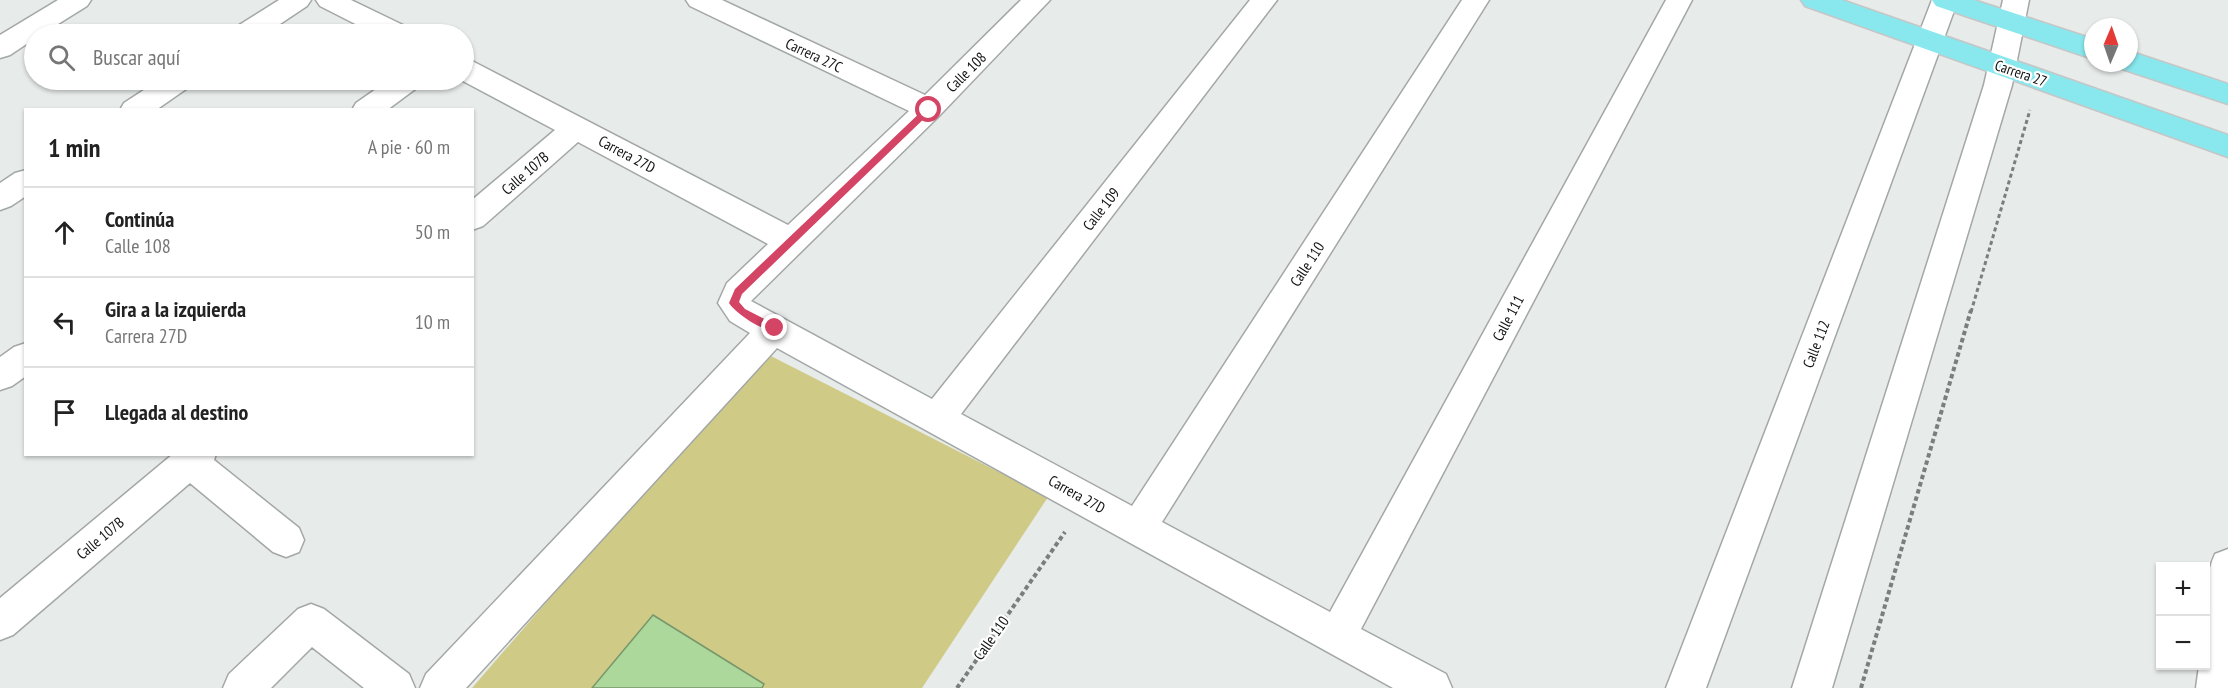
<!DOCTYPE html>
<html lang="es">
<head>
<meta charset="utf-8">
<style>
	:root { --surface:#fff; --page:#f2f2f2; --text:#222; --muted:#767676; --line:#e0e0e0 }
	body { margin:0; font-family:"PT Sans Narrow",sans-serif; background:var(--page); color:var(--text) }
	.controls { position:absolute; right:18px; bottom:18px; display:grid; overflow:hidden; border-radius:0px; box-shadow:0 2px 4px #0004 }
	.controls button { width:54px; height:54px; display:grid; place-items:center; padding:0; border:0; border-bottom:2px solid var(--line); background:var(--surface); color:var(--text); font:30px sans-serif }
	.compass { position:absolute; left:2084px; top:18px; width:54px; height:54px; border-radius:50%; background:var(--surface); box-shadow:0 2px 4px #0004; rotate:2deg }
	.stop { position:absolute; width:18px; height:18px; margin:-14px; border:4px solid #d44464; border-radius:50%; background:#fff }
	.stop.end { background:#d44464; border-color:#fff; box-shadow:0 2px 6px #0008 }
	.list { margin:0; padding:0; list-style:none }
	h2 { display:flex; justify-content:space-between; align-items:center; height:78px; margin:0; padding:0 24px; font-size:26px }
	h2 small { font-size:20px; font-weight:400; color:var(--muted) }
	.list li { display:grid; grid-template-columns:39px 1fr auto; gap:18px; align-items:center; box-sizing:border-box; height:90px; padding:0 24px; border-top:2px solid var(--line) }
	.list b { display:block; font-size:22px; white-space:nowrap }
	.list p { margin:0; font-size:20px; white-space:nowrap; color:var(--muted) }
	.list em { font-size:20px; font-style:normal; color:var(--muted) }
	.icon { flex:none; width:33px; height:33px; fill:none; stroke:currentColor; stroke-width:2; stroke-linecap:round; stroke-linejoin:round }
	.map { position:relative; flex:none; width:2228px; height:688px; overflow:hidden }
	.search { position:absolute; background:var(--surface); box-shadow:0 2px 4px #0004; left:24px; top:24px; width:450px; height:66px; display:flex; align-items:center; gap:15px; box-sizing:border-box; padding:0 21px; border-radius:33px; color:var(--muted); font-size:22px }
	.panel { position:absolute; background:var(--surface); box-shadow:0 2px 4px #0004; left:24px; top:108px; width:450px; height:348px; border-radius:0px }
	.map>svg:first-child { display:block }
	.green { fill:#cfcb87 }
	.building { fill:#acd89b; stroke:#78976c; stroke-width:1.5 }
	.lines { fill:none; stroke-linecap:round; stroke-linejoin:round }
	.minor-casing { stroke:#a3a7a6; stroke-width:3 }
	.major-casing { stroke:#c6c6c6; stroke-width:3 }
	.path-far1 { stroke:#7b7e7d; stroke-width:3; stroke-dasharray:4 3; stroke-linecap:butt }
	.path { stroke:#7b7e7d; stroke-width:4; stroke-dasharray:4.5 3; stroke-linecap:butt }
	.minor { fill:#fff; fill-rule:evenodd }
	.major { fill:#88e8ed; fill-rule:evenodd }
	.route { fill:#d44464 }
	.labels { text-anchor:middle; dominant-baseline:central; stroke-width:4.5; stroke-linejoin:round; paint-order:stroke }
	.street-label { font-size:15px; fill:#101211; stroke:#fff }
</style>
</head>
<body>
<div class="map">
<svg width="2228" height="688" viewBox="0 0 2228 688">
	<rect width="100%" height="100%" fill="#e7ebe9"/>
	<path class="green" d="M 763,352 L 1048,497 L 922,688 L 472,688 Z"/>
	<path class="building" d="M 653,615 L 764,684 L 762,688 L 592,688 Z"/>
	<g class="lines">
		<g class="minor-casing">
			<path id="minor" d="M 58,0 L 91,0 L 87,6 L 42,34 L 34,34 L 34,39 L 10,55 L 0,58 L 0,35 Z
				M 279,0 L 311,0 L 307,6 L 265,34 L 233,34 L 236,27 Z
				M 316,0 L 351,0 L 407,27 L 411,34 L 375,34 L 320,6 Z
				M 686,0 L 722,0 L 925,95 L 1021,0 L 1050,0 L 939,116 L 751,301 L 932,399 L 1250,0 L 1277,0 L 961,414 L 1132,506 L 1462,0 L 1489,0 L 1162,522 L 1330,612 L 1666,0 L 1692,0 L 1361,629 L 1446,674 L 1452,688 L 1393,688 L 777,348 L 466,688 L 420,688 L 426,674 L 750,333 L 730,321 L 718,303 L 727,283 L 768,244 L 578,142 L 483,226 L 472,230 L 472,200 L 555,130 L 461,80 L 464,80 L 464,59 L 474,62 L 788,225 L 909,111 L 690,6 Z
				M 1932,0 L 1958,0 L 1706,688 L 1666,688 Z
				M 2003,0 L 2029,0 L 2012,85 L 1832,688 L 1792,688 L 1984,85 Z
				M 159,80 L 193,80 L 189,87 L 156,110 L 120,110 L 124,103 Z
				M 389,80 L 422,80 L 418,87 L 387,110 L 352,110 L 356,103 Z
				M 26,170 L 26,196 L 11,206 L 0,210 L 0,183 L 15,173 Z
				M 26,343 L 26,376 L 12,386 L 0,390 L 0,357 L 14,347 Z
				M 173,454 L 216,454 L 214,460 L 299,528 L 304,540 L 299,552 L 286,557 L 273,552 L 190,483 L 13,635 L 0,640 L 0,598 Z
				M 2228,549 L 2228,688 L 2196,688 L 2199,666 L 2206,666 C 2206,630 2200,587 2215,554 Z
				M 311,604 L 324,609 L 409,674 L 415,688 L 364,688 L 312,647 L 271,688 L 223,688 L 229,674 L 298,609 Z"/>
		</g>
		<g class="major-casing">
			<path id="major" d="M 1801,0 L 1842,0 L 2228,135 L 2228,157 L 1805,6 Z
				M 1932,0 L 1974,0 L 2093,39 L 2093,59 L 1936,6 Z
				M 2129,51 L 2228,84 L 2228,104 L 2119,68 L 2116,63 L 2129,63 Z"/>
		</g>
		<path class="path-far1" d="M 1971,312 L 2030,110"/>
		<path class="path" d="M 957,688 L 1065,532
			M 1861,688 L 1971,310"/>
		<use href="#minor" class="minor"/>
		<use href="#major" class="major"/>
	</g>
	<path class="route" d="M 926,107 L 933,110 L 742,294 L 739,302 L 745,309 L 778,326 L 778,331 C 765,333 736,314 729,303 L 735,289 Z"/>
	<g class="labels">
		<g class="street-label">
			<text transform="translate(814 55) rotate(25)">Carrera 27C</text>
			<text transform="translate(966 72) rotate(-45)">Calle 108</text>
			<text transform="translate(2021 73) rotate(19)">Carrera 27</text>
			<text transform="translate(627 154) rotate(28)">Carrera 27D</text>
			<text transform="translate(525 173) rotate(-41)">Calle 107B</text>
			<text transform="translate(1101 209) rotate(-52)">Calle 109</text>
			<text transform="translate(1307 264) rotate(-57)">Calle 110</text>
			<text transform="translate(1508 318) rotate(-62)">Calle 111</text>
			<text transform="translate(1816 344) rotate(-69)">Calle 112</text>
			<text transform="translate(1077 494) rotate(29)">Carrera 27D</text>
			<text transform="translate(100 538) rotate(-40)">Calle 107B</text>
			<text transform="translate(991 638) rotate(-55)">Calle 110</text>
		</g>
	</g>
</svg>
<div class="controls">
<button>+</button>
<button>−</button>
</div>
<svg class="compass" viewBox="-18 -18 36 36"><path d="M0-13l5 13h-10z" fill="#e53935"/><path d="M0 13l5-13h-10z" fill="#767676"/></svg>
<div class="stop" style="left:929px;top:110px"></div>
<div class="stop end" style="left:775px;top:328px"></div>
<div class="search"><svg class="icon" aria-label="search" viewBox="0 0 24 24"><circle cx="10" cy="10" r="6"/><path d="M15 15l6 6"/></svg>Buscar aquí</div>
<section class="panel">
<h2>1 min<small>A pie · 60 m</small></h2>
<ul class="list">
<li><svg class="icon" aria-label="ahead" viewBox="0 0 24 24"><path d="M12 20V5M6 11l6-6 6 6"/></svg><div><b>Continúa</b><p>Calle 108</p></div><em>50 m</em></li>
<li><svg class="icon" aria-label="left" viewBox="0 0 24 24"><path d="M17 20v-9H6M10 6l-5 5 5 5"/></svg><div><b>Gira a la izquierda</b><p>Carrera 27D</p></div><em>10 m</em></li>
<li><svg class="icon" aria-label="arrive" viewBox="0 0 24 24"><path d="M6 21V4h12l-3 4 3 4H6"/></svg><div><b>Llegada al destino</b></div></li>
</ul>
</section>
</div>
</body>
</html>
